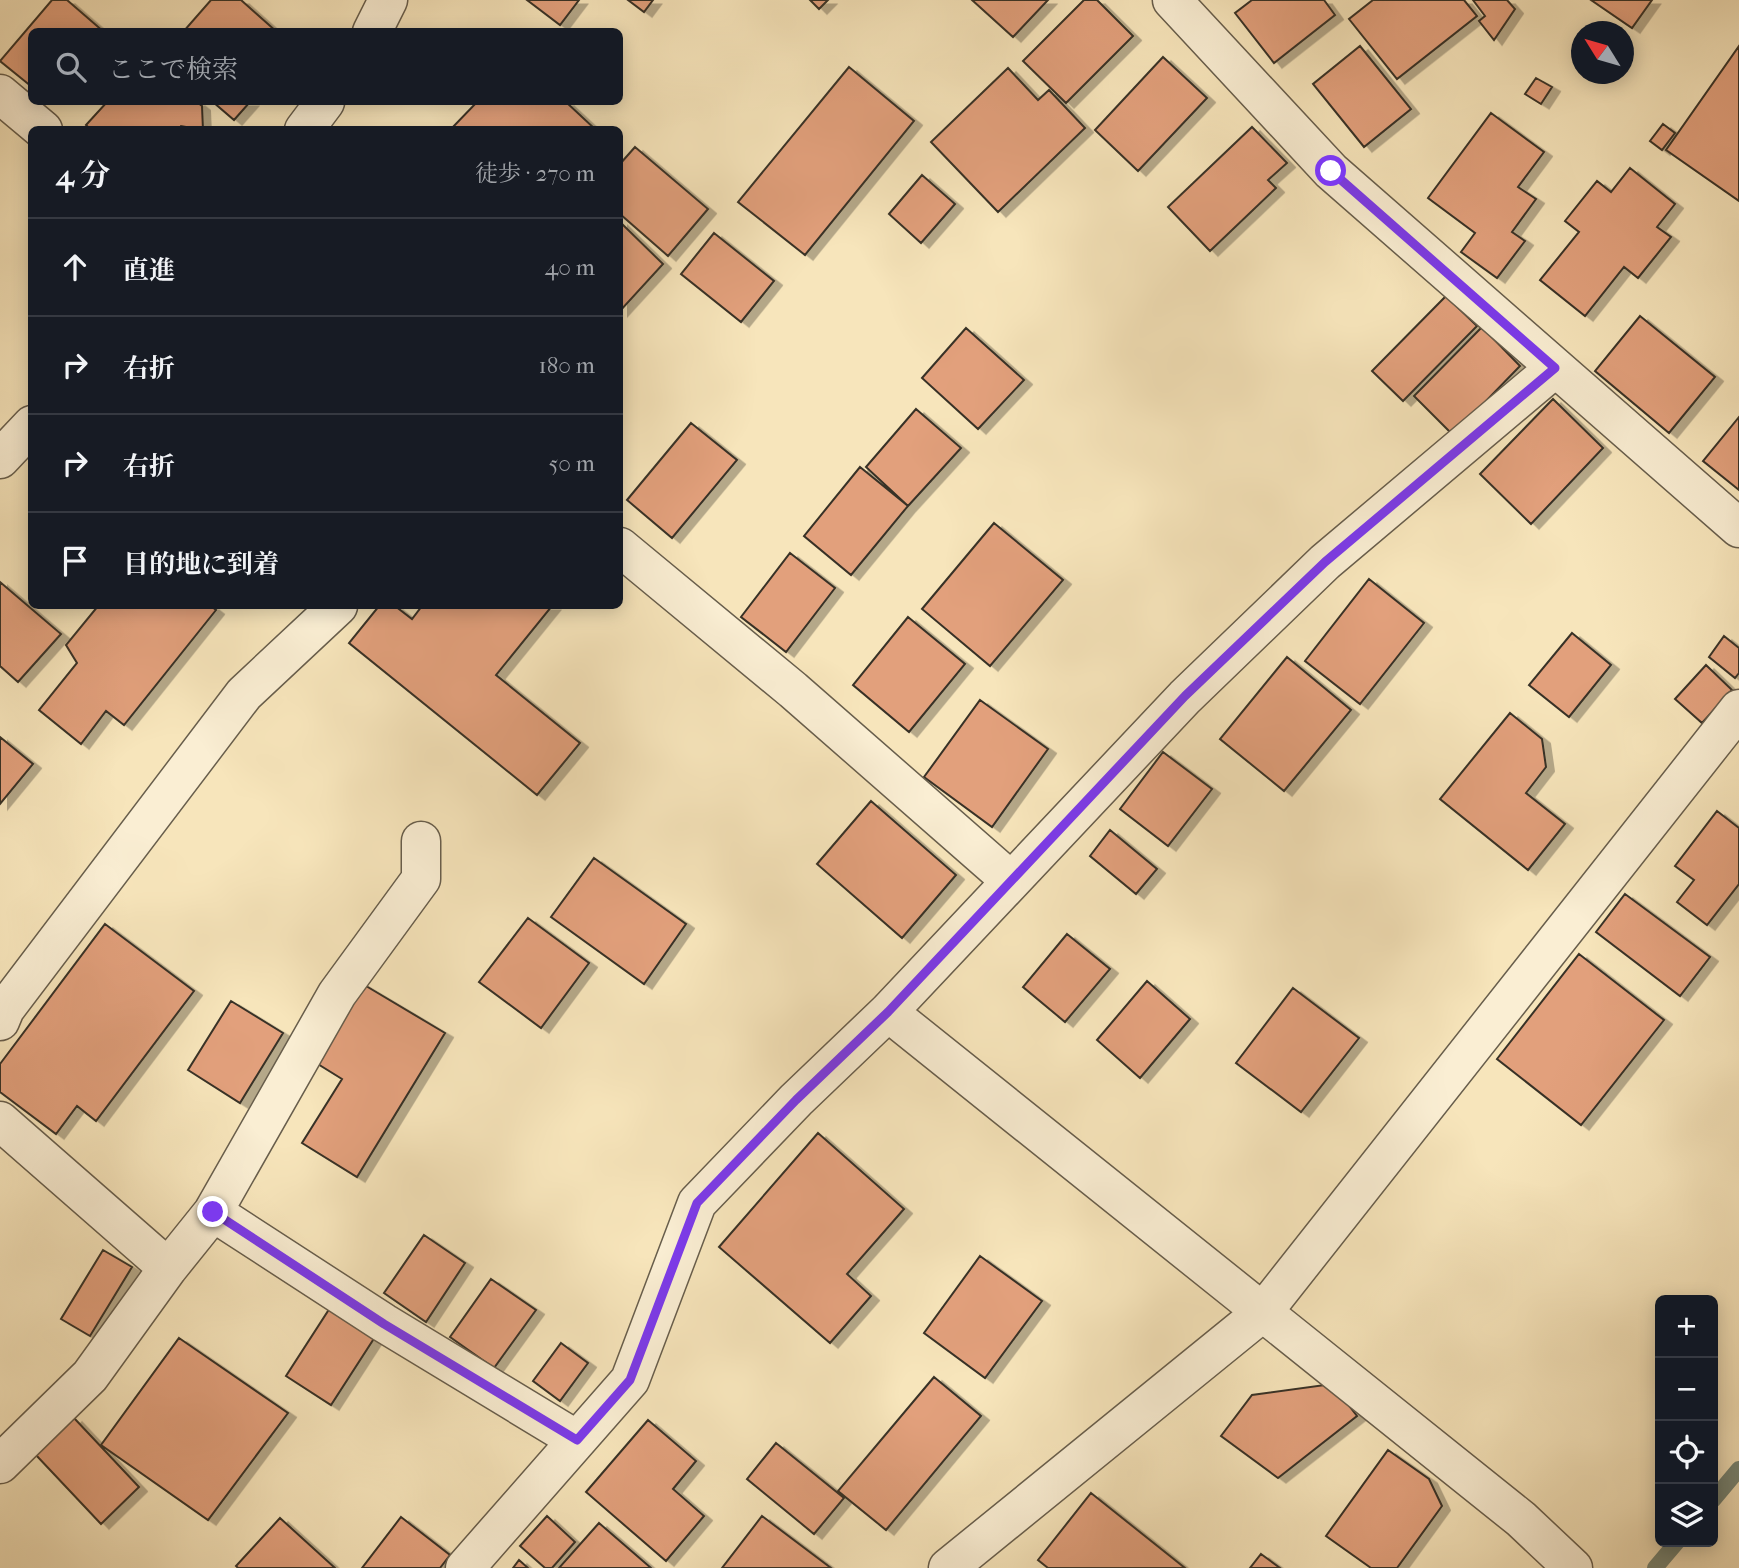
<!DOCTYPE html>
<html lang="ja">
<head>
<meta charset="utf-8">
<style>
	:root { --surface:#171b24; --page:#242831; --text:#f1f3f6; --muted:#9ea1a6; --line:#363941 }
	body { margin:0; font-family:"IM FELL French Canon","Noto Serif JP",serif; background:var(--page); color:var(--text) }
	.controls { position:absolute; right:21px; bottom:21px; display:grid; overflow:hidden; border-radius:10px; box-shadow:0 4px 18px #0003 }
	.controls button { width:63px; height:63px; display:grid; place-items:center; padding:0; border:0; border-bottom:2px solid var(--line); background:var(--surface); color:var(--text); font:35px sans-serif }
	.compass { position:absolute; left:1571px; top:21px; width:63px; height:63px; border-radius:50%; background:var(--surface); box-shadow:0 4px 18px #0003; rotate:307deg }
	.stop { position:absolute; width:21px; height:21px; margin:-16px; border:5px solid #7c3aed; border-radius:50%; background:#fff }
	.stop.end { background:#7c3aed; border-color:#fff; box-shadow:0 2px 7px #0008 }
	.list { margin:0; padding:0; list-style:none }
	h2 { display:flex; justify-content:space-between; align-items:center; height:91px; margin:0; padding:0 28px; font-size:30px }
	h2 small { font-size:23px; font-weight:400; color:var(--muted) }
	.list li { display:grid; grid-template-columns:46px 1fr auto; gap:21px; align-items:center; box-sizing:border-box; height:98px; padding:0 28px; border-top:2px solid var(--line) }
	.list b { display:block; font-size:26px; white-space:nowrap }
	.list em { font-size:23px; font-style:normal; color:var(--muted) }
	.icon { flex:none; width:38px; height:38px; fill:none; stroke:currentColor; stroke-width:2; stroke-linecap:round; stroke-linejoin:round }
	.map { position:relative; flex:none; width:1739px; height:1568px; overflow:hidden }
	.search { position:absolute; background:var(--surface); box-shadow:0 4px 18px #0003; left:28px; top:28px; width:595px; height:77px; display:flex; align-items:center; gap:18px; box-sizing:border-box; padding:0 24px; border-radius:10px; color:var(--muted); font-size:26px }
	.panel { position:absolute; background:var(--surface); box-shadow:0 4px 18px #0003; left:28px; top:126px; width:595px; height:483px; border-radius:10px }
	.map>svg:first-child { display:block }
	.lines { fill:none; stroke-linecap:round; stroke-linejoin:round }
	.stream { stroke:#758677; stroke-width:16 }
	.building { fill:#e2a07b; stroke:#383127; stroke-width:2; filter:url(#shadow) }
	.minor-casing { stroke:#685e4c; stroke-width:41 }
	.minor { stroke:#faeed3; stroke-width:38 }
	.route { stroke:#7c3aed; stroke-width:9 }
</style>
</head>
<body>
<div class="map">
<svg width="1739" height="1568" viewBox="0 0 1739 1568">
	<defs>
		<filter id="shadow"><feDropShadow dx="8" dy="4.5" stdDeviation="0" flood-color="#0004"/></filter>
	</defs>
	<rect width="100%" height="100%" fill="#f7e5bb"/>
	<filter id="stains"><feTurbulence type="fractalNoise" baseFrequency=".00286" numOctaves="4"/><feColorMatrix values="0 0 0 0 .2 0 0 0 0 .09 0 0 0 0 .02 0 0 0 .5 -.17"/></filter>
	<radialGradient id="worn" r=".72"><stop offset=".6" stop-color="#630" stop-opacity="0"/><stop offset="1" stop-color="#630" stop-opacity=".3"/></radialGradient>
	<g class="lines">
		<path class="stream" d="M 1713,1500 L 1739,1469
			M 1655,1568 L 1677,1542"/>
	</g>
	<path class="building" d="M 52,0 L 67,0 L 104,32 L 32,32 L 32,87 L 0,61 Z
		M 211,0 L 241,0 L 277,32 L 183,32 Z
		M 527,0 L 579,0 L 560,25 Z
		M 628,0 L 653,0 L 644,12 Z
		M 810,0 L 828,0 L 819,9 Z
		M 972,0 L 1048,0 L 1013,37 Z
		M 1084,0 L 1097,0 L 1133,36 L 1066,103 L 1023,61 Z
		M 1252,0 L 1324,0 L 1335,15 L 1274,63 L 1235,13 Z
		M 1373,0 L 1464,0 L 1477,16 L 1397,79 L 1349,19 Z
		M 1473,0 L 1507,0 L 1515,9 L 1494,40 L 1479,21 L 1485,16 Z
		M 1591,0 L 1652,0 L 1632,28 Z
		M 1360,46 L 1411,109 L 1364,147 L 1313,84 Z
		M 1739,46 L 1739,201 L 1666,150 Z
		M 1163,57 L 1207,98 L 1138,171 L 1095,130 Z
		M 849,67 L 914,121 L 805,255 L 738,202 Z
		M 1008,68 L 1038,100 L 1049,90 L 1085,128 L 998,212 L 931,142 Z
		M 1536,78 L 1552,87 L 1541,104 L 1525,94 Z
		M 107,102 L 197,102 L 202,106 L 203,130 L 181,126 L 178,130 L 91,130 L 86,125 Z
		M 213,102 L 250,102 L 234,120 Z
		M 477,102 L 566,102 L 596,130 L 450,130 Z
		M 1491,113 L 1544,152 L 1518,187 L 1536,199 L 1512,232 L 1525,241 L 1497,278 L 1461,252 L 1475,233 L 1428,198 Z
		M 1663,124 L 1675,133 L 1662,150 L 1650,141 Z
		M 1252,127 L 1287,163 L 1268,180 L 1276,188 L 1210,251 L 1168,207 Z
		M 635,147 L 708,209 L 668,256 L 620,214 L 620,164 Z
		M 1630,168 L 1675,204 L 1657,227 L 1671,237 L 1638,278 L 1624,267 L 1585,316 L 1540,280 L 1579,232 L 1565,221 L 1597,181 L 1611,192 Z
		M 922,175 L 955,204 L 921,243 L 889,214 Z
		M 620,222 L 663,264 L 620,311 Z
		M 714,233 L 774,281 L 741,322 L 681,274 Z
		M 1446,296 L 1477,326 L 1403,401 L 1372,371 Z
		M 1640,316 L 1715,377 L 1669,433 L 1595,371 Z
		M 1482,327 L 1520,366 L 1453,435 L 1414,396 Z
		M 966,328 L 1024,380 L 978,429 L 922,378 Z
		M 1553,399 L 1603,448 L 1531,524 L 1480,474 Z
		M 916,409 L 961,448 L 908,506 L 866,467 Z
		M 1739,417 L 1739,490 L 1703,461 Z
		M 691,423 L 737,460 L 672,538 L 627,500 Z
		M 860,467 L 908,506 L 851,575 L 804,536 Z
		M 994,523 L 1063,580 L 990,666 L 922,609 Z
		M 790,553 L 835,588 L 786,652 L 741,617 Z
		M 1369,579 L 1424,623 L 1360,704 L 1305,661 Z
		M 0,582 L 61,634 L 18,682 L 0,666 Z
		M 98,606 L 211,606 L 216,610 L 124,725 L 106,711 L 81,744 L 39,710 L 77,663 L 66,645 Z
		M 379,606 L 395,606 L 412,619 L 422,606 L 552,606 L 496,675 L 580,743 L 537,795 L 349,643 Z
		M 908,617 L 965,664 L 909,732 L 853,685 Z
		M 1572,633 L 1611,665 L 1569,717 L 1529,685 Z
		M 1724,636 L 1739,648 L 1739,673 L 1735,678 L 1709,657 Z
		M 1287,657 L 1351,710 L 1284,791 L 1220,739 Z
		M 1706,665 L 1732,690 L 1702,723 L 1675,699 Z
		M 980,700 L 1048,749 L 992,827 L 924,777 Z
		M 1510,713 L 1542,739 L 1546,767 L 1526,793 L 1565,824 L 1528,870 L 1440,799 Z
		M 0,737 L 33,764 L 0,804 Z
		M 1163,752 L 1212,789 L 1168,846 L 1120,809 Z
		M 871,801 L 956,875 L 902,938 L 817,864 Z
		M 1717,811 L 1739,828 L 1739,884 L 1707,925 L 1677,902 L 1694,880 L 1675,866 Z
		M 1110,830 L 1157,869 L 1136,894 L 1090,856 Z
		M 594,858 L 686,924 L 644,984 L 551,917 Z
		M 1625,894 L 1710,957 L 1680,996 L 1596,932 Z
		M 528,918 L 589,963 L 541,1028 L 479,982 Z
		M 105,924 L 194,991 L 96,1121 L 77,1106 L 56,1134 L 0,1092 L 0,1064 Z
		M 1067,934 L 1110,969 L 1065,1022 L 1023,987 Z
		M 1579,954 L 1664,1020 L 1581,1125 L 1497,1059 Z
		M 1147,981 L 1190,1019 L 1140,1078 L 1097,1040 Z
		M 361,983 L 445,1033 L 357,1177 L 302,1143 L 342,1079 L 313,1061 Z
		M 1293,988 L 1359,1038 L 1301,1112 L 1236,1063 Z
		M 231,1001 L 283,1033 L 240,1103 L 188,1070 Z
		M 818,1133 L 904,1209 L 847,1274 L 871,1296 L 830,1343 L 719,1247 Z
		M 424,1235 L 465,1263 L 426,1322 L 384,1293 Z
		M 103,1250 L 132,1267 L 90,1336 L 61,1319 Z
		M 980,1256 L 1042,1301 L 985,1378 L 924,1333 Z
		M 491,1279 L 536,1310 L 494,1368 L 450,1337 Z
		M 339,1294 L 384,1323 L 331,1405 L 286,1376 Z
		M 179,1338 L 288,1413 L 208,1520 L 101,1445 Z
		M 561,1343 L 588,1363 L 560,1401 L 533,1381 Z
		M 934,1377 L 981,1416 L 886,1530 L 838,1491 Z
		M 1332,1384 L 1357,1416 L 1278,1478 L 1221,1436 L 1252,1395 Z
		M 74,1418 L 139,1487 L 101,1524 L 35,1454 Z
		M 648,1420 L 696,1461 L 673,1489 L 704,1516 L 666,1561 L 586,1492 Z
		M 776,1443 L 844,1498 L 814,1534 L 747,1479 Z
		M 1388,1450 L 1429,1479 L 1442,1506 L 1397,1568 L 1371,1568 L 1326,1536 Z
		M 1091,1493 L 1185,1568 L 1048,1568 L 1038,1560 Z
		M 547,1516 L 575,1542 L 552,1568 L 545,1568 L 520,1546 Z
		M 762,1516 L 831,1568 L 722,1568 Z
		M 401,1517 L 450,1555 L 440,1568 L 362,1568 Z
		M 280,1518 L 335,1568 L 238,1568 L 236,1566 Z
		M 599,1523 L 651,1568 L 559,1568 Z
		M 1261,1554 L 1280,1568 L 1250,1568 Z
		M 519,1560 L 528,1568 L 513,1568 Z"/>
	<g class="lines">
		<g class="minor-casing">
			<path id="minor" d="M 1172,0 L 1331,171 L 1739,528
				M 372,32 L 388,0
				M 0,94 L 43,130
				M 304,130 L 325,102
				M 0,459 L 32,425
				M 620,547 L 793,690 L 1010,880
				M 888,1012 L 1521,1519 L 1573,1568
				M 0,1021 L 5,1009 L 244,694 L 338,606
				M 0,1121 L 168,1268
				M 213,1212 L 384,1323 L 577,1440
				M 0,1464 L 90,1376 L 168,1268 L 213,1212 L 337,994 L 421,879 L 421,841
				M 465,1568 L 630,1380 L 697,1203 L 796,1100 L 888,1012 L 1185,697 L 1325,562 L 1555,368
				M 948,1568 L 1263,1312 L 1739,709"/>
		</g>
		<use href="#minor" class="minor"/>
	</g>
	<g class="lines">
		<path class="route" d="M 213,1212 L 384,1324 L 577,1440 L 630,1380 L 697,1203 L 796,1100 L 888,1012 L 1185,696 L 1325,562 L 1555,368 L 1331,171"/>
	</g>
	<rect width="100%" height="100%" filter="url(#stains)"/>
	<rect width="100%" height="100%" fill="url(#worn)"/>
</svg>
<div class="controls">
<button>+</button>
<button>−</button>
<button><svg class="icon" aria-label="locate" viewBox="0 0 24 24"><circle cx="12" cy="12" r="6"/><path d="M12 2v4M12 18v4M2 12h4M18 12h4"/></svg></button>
<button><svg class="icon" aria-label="layers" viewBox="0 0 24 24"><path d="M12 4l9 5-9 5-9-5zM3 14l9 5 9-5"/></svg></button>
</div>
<svg class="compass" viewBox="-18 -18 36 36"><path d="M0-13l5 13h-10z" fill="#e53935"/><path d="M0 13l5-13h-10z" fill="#9ea1a6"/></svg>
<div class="stop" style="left:1331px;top:171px"></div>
<div class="stop end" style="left:213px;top:1212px"></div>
<div class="search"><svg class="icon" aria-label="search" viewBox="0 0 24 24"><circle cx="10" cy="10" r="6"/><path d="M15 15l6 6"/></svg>ここで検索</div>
<section class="panel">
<h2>4 分<small>徒歩 · 270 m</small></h2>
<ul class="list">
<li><svg class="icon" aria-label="ahead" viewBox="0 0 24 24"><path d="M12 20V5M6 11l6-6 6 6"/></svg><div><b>直進</b></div><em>40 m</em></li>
<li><svg class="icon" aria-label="right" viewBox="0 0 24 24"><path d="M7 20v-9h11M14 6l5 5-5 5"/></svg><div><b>右折</b></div><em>180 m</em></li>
<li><svg class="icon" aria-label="right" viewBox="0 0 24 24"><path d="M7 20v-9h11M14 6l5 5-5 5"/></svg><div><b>右折</b></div><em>50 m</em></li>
<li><svg class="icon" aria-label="arrive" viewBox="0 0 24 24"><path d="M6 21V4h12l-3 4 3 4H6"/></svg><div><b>目的地に到着</b></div></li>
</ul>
</section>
</div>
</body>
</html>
